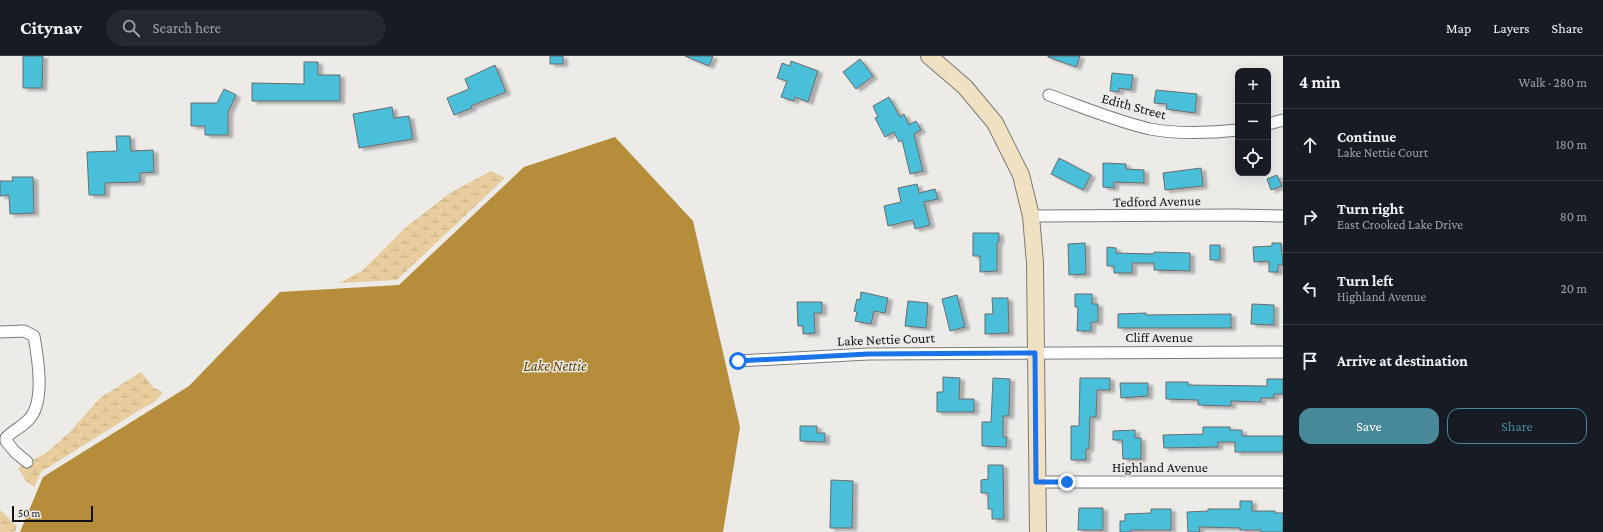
<!DOCTYPE html>
<html lang="en">
<head>
<meta charset="utf-8">
<style>
	:root { --surface:#171b24; --page:#242831; --text:#f1f3f6; --muted:#9ea1a6; --line:#363941; --accent:#478999 }
	body { margin:0; font-family:"Crimson Pro",serif; background:var(--page); color:var(--text) }
	.controls { position:absolute; right:12px; top:12px; display:grid; overflow:hidden; border-radius:8px; box-shadow:0 4px 16px #0002 }
	.controls button { width:36px; height:36px; display:grid; place-items:center; padding:0; border:0; border-bottom:1px solid var(--line); background:var(--surface); color:var(--text); font:20px sans-serif }
	.scale { position:absolute; left:12px; bottom:10px; width:81px; box-sizing:border-box; padding-left:4px; border:2px solid #131211; border-top:0; font-size:11px; line-height:14px; white-space:nowrap; color:#131211; -webkit-text-stroke:3px #ecebe8; paint-order:stroke }
	.stop { position:absolute; width:12px; height:12px; margin:-9px; border:3px solid #1a73e8; border-radius:50%; background:#fff }
	.stop.end { background:#1a73e8; border-color:#fff; box-shadow:0 1px 4px #0008 }
	.list { margin:0; padding:0; list-style:none }
	h2 { display:flex; justify-content:space-between; align-items:center; height:52px; margin:0; padding:0 16px; font-size:17px }
	h2 small { font-size:13px; font-weight:400; color:var(--muted) }
	.list li { display:grid; grid-template-columns:26px 1fr auto; gap:12px; align-items:center; box-sizing:border-box; height:72px; padding:0 16px; border-top:1px solid var(--line) }
	.list b { display:block; font-size:15px; white-space:nowrap }
	.list p { margin:0; font-size:13px; white-space:nowrap; color:var(--muted) }
	.list em { font-size:13px; font-style:normal; color:var(--muted) }
	.actions { display:flex; gap:8px; padding:12px 16px }
	.actions a { flex:1; padding:9px 0; border:1px solid var(--accent); border-radius:12px; text-align:center; font-size:14px; color:var(--accent) }
	.actions .main { background:var(--accent); color:#fff }
	.icon { flex:none; width:22px; height:22px; fill:none; stroke:currentColor; stroke-width:2; stroke-linecap:round; stroke-linejoin:round }
	.map { position:relative; flex:none; width:1283px; height:476px; overflow:hidden }
	header { display:flex; align-items:center; gap:24px; box-sizing:border-box; height:56px; padding:0 20px; background:var(--surface); border-bottom:1px solid var(--line) }
	header strong { font-size:19px }
	nav { display:flex; gap:22px; margin-inline-start:auto; font-size:14px }
	.search { width:280px; height:36px; background:var(--page); display:flex; align-items:center; gap:10px; box-sizing:border-box; padding:0 14px; border-radius:22px; color:var(--muted); font-size:15px }
	main { display:flex }
	aside { flex:1; background:var(--surface) }
	.map>svg:first-child { display:block }
	.wetland { fill:url(#wetland-marsh) }
	.water { fill:#b68d3b }
	.building { fill:#48bfda; stroke:#686c6d; filter:url(#shadow) }
	.lines { fill:none; stroke-linecap:round; stroke-linejoin:round }
	.street-casing { stroke:#7b7a77; stroke-width:13 }
	.secondary-casing { stroke:#7b7a77; stroke-width:18 }
	.street { stroke:#fff; stroke-width:11 }
	.secondary { stroke:#f0e1c3; stroke-width:16 }
	.route { stroke:#1a73e8; stroke-width:5 }
	.labels { text-anchor:middle; dominant-baseline:central; stroke-width:3; stroke-linejoin:round; paint-order:stroke }
	.street-label { font-size:14px; fill:#131211; stroke:#ecebe8 }
	.water-label { font-size:15px; font-style:italic; fill:#604500; stroke:#ecebe8 }
</style>
</head>
<body>
<header>
<strong>Citynav</strong>
<div class="search"><svg class="icon" aria-label="search" viewBox="0 0 24 24"><circle cx="10" cy="10" r="6"/><path d="M15 15l6 6"/></svg>Search here</div>
<nav><a>Map</a><a>Layers</a><a>Share</a></nav>
</header>
<main>
<div class="map">
<svg width="1283" height="476" viewBox="0 0 1283 476">
	<defs>
		<pattern id="wetland-marsh" width="20" height="14" patternUnits="userSpaceOnUse"><rect width="20" height="14" fill="#e8ce9e"/><path d="M1 5h8M5 5V1M11 12h8M15 12V8" fill="none" stroke="#c6b087"/></pattern>
		<filter id="shadow"><feDropShadow dx="4.5" dy="2.5" stdDeviation="1" flood-color="#0004"/></filter>
	</defs>
	<rect width="100%" height="100%" fill="#ecebe8"/>
	<path class="wetland" d="M 491,115 L 505,122 L 397,224 L 339,227 L 362,215 L 405,172 L 450,137 Z
		M 141,316 L 154,332 L 163,336 C 157,348 142,351 132,359 L 41,416 L 34,431 L 26,425 L 18,412 L 46,397 L 68,378 L 100,342 Z
		M 0,454 L 17,470 L 15,476 L 0,476 Z"/>
	<path class="water" d="M 615,81 L 693,165 L 740,371 L 723,476 L 20,476 L 43,421 L 189,330 L 280,236 L 399,229 L 524,111 Z"/>
	<path class="building" d="M 23,0 L 43,0 L 42,32 L 23,32 Z
		M 550,0 L 563,0 L 563,8 L 550,8 Z
		M 685,0 L 713,0 L 709,10 Z
		M 1048,0 L 1080,0 L 1076,11 L 1048,1 Z
		M 860,3 L 873,20 L 856,33 L 843,16 Z
		M 791,5 L 818,15 L 808,46 L 795,41 L 794,45 L 781,41 L 787,25 L 777,22 L 782,7 L 790,10 Z
		M 304,6 L 318,6 L 318,19 L 340,19 L 340,45 L 252,45 L 252,27 L 304,28 Z
		M 495,9 L 506,36 L 471,50 L 472,52 L 454,59 L 447,42 L 469,33 L 465,23 Z
		M 1112,17 L 1133,19 L 1131,34 L 1119,32 L 1119,36 L 1110,35 Z
		M 224,33 L 236,39 L 228,56 L 228,79 L 205,79 L 205,70 L 191,70 L 191,47 L 217,47 Z
		M 1156,34 L 1197,38 L 1195,57 L 1166,53 L 1167,48 L 1154,47 Z
		M 889,41 L 900,61 L 904,58 L 909,69 L 916,65 L 921,74 L 914,78 L 923,115 L 910,118 L 902,84 L 899,86 L 894,76 L 885,81 L 875,62 L 878,61 L 873,50 Z
		M 392,51 L 394,62 L 409,60 L 413,83 L 359,92 L 353,58 Z
		M 116,80 L 130,80 L 131,95 L 153,94 L 154,116 L 140,117 L 140,126 L 105,127 L 105,139 L 89,139 L 87,96 L 117,95 Z
		M 1059,102 L 1091,119 L 1083,134 L 1051,118 Z
		M 1103,107 L 1126,108 L 1126,113 L 1144,114 L 1144,127 L 1114,126 L 1114,132 L 1103,131 Z
		M 1201,112 L 1203,130 L 1165,134 L 1163,117 Z
		M 1277,119 L 1282,130 L 1271,134 L 1267,123 Z
		M 12,121 L 33,121 L 34,157 L 10,158 L 9,139 L 0,140 L 0,125 L 13,125 Z
		M 917,128 L 919,137 L 935,133 L 938,143 L 924,146 L 930,169 L 915,173 L 913,164 L 888,170 L 884,150 L 901,146 L 898,132 Z
		M 973,177 L 999,177 L 999,186 L 997,186 L 997,215 L 980,216 L 980,200 L 973,200 Z
		M 1085,187 L 1086,218 L 1069,219 L 1068,188 Z
		M 1272,187 L 1281,187 L 1283,209 L 1278,209 L 1278,216 L 1269,216 L 1269,205 L 1254,206 L 1253,191 L 1272,190 Z
		M 1210,189 L 1220,189 L 1220,204 L 1210,204 Z
		M 1107,191 L 1116,192 L 1116,197 L 1154,198 L 1154,196 L 1190,197 L 1190,215 L 1154,214 L 1154,207 L 1132,207 L 1132,217 L 1114,217 L 1114,210 L 1107,210 Z
		M 861,236 L 888,242 L 885,257 L 874,255 L 871,268 L 855,265 L 857,256 L 854,255 L 857,243 L 860,244 Z
		M 1075,238 L 1092,238 L 1092,248 L 1098,248 L 1098,266 L 1091,266 L 1091,275 L 1077,275 L 1078,251 L 1075,251 Z
		M 957,239 L 965,271 L 950,275 L 942,243 Z
		M 992,242 L 1008,242 L 1009,277 L 985,278 L 985,258 L 993,258 Z
		M 908,245 L 928,247 L 926,272 L 905,270 Z
		M 797,246 L 822,246 L 822,257 L 814,257 L 815,277 L 803,278 L 803,270 L 798,270 Z
		M 1252,248 L 1274,249 L 1274,269 L 1251,268 Z
		M 1146,257 L 1146,259 L 1231,258 L 1231,272 L 1118,272 L 1118,258 Z
		M 943,321 L 960,322 L 959,343 L 974,343 L 974,356 L 937,356 L 937,336 L 943,336 Z
		M 993,322 L 1010,323 L 1009,360 L 1003,360 L 1003,381 L 1007,381 L 1006,391 L 982,390 L 982,366 L 991,366 Z
		M 1080,322 L 1110,322 L 1110,334 L 1097,334 L 1096,361 L 1090,361 L 1089,393 L 1086,393 L 1086,404 L 1071,404 L 1071,370 L 1079,370 Z
		M 1267,323 L 1283,323 L 1283,338 L 1274,338 L 1274,342 L 1261,342 L 1261,346 L 1231,345 L 1231,350 L 1198,349 L 1198,344 L 1166,343 L 1166,326 L 1188,326 L 1188,329 L 1267,330 Z
		M 1120,327 L 1148,327 L 1148,340 L 1121,342 Z
		M 800,370 L 817,370 L 817,377 L 825,377 L 825,386 L 800,385 Z
		M 1203,371 L 1230,371 L 1230,374 L 1242,374 L 1242,380 L 1283,380 L 1283,396 L 1235,396 L 1235,386 L 1218,386 L 1218,391 L 1164,392 L 1163,379 L 1203,378 Z
		M 1135,374 L 1135,382 L 1141,382 L 1141,403 L 1123,403 L 1122,384 L 1113,384 L 1113,375 Z
		M 988,409 L 1003,409 L 1004,463 L 992,463 L 992,453 L 988,453 L 988,437 L 981,437 L 981,424 L 988,423 Z
		M 831,424 L 853,425 L 852,472 L 830,472 Z
		M 1240,445 L 1252,445 L 1252,455 L 1275,455 L 1275,457 L 1283,457 L 1283,476 L 1261,476 L 1261,474 L 1240,474 L 1240,472 L 1199,471 L 1200,476 L 1188,476 L 1187,456 L 1208,455 L 1208,453 L 1240,453 Z
		M 1079,452 L 1103,452 L 1103,474 L 1078,474 Z
		M 1151,453 L 1171,453 L 1171,474 L 1131,474 L 1131,476 L 1120,476 L 1120,465 L 1125,465 L 1125,458 L 1151,457 Z"/>
	<g class="lines">
		<g class="street-casing">
			<path id="street" d="M 1049,39 C 1082,51 1115,65 1150,73 C 1175,78 1212,77 1238,74
				M 1268,68 L 1283,64
				M 1031,160 L 1234,159 L 1283,160
				M 0,276 L 24,275 L 34,280 C 38,303 45,344 30,362 C 23,371 13,374 6,382 L 6,385 L 15,396 L 27,406
				M 738,305 L 868,298 L 1283,296
				M 1036,426 L 1283,426"/>
		</g>
		<g class="secondary-casing">
			<path id="secondary" d="M 929,0 L 965,31 L 995,67 L 1021,119 L 1031,160 L 1035,207 L 1038,476"/>
		</g>
		<use href="#street" class="street"/>
		<use href="#secondary" class="secondary"/>
	</g>
	<g class="lines">
		<path class="route" d="M 738,305 L 868,298 L 1035,297 L 1036,426 L 1067,426"/>
	</g>
	<g class="labels">
		<g class="street-label">
			<text transform="translate(1134 50) rotate(15)">Edith Street</text>
			<text transform="translate(1157 145) rotate(-1)">Tedford Avenue</text>
			<text x="1159" y="281">Cliff Avenue</text>
			<text transform="translate(886 283) rotate(-2)">Lake Nettie Court</text>
			<text x="1160" y="411">Highland Avenue</text>
		</g>
		<g class="water-label">
			<text x="555" y="310">Lake Nettie</text>
		</g>
	</g>
</svg>
<div class="controls">
<button>+</button>
<button>−</button>
<button><svg class="icon" aria-label="locate" viewBox="0 0 24 24"><circle cx="12" cy="12" r="6"/><path d="M12 2v4M12 18v4M2 12h4M18 12h4"/></svg></button>
</div>
<div class="scale">50 m</div>
<div class="stop" style="left:738px;top:305px"></div>
<div class="stop end" style="left:1067px;top:426px"></div>
</div>
<aside>
<h2>4 min<small>Walk · 280 m</small></h2>
<ul class="list">
<li><svg class="icon" aria-label="ahead" viewBox="0 0 24 24"><path d="M12 20V5M6 11l6-6 6 6"/></svg><div><b>Continue</b><p>Lake Nettie Court</p></div><em>180 m</em></li>
<li><svg class="icon" aria-label="right" viewBox="0 0 24 24"><path d="M7 20v-9h11M14 6l5 5-5 5"/></svg><div><b>Turn right</b><p>East Crooked Lake Drive</p></div><em>80 m</em></li>
<li><svg class="icon" aria-label="left" viewBox="0 0 24 24"><path d="M17 20v-9H6M10 6l-5 5 5 5"/></svg><div><b>Turn left</b><p>Highland Avenue</p></div><em>20 m</em></li>
<li><svg class="icon" aria-label="arrive" viewBox="0 0 24 24"><path d="M6 21V4h12l-3 4 3 4H6"/></svg><div><b>Arrive at destination</b></div></li>
</ul>
<div class="actions"><a class="main">Save</a><a>Share</a></div>
</aside>
</main>
</body>
</html>
